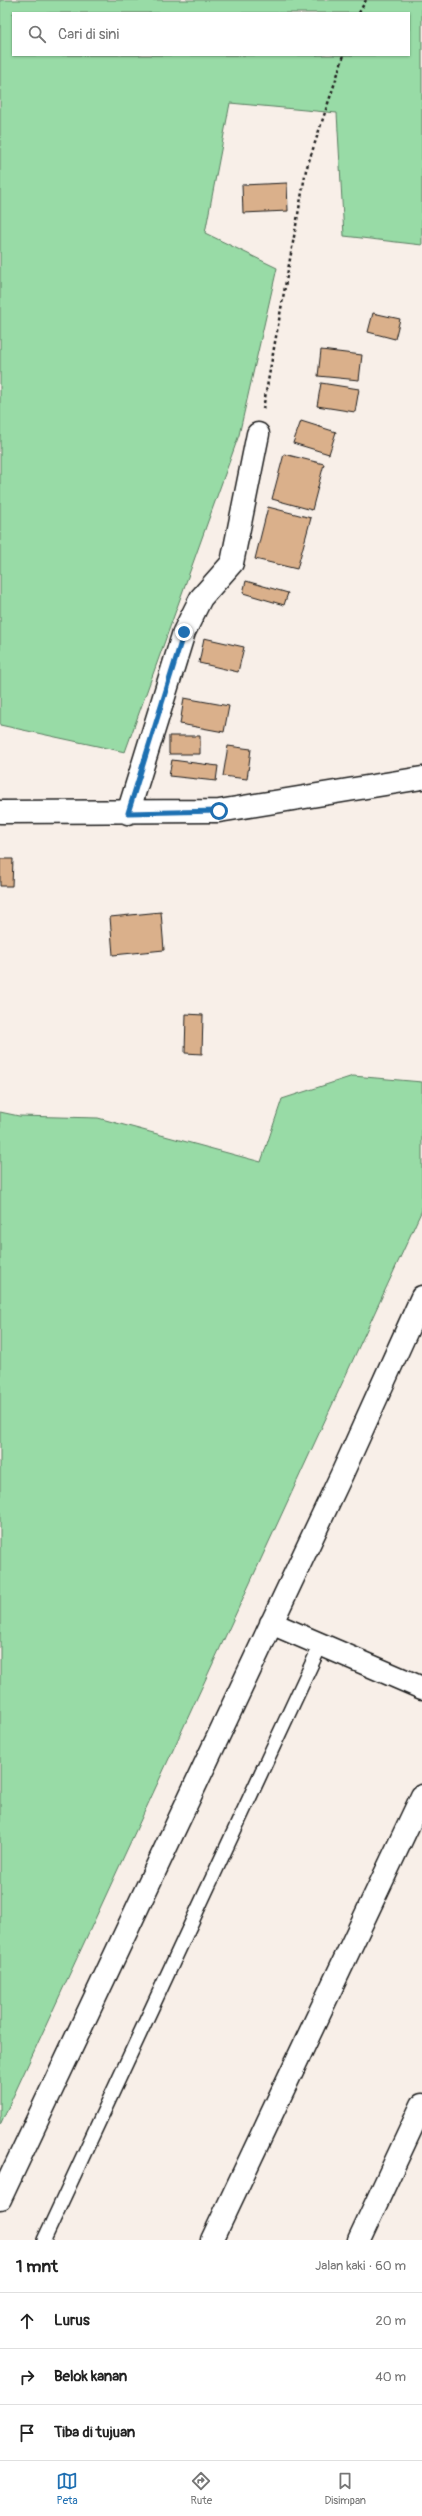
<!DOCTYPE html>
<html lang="id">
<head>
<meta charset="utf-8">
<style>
	:root { --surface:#fff; --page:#f6f6f6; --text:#222; --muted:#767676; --line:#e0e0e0; --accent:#1f6fb2 }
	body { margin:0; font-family:Pangolin,sans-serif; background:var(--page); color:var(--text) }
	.stop { position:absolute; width:12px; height:12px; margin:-9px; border:3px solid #1f6fb2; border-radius:50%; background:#fff }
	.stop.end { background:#1f6fb2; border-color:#fff; box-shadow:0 1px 4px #0008 }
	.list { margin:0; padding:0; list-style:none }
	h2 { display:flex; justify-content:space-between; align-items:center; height:52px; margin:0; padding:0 16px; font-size:17px }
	h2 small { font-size:13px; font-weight:400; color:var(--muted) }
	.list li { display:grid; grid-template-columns:26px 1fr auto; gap:12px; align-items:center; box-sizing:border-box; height:56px; padding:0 16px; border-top:1px solid var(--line) }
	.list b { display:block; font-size:15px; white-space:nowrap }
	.list em { font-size:13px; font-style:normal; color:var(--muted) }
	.icon { flex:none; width:22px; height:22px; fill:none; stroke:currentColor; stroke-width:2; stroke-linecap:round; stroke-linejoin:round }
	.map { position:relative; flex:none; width:422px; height:2240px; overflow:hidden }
	.search { position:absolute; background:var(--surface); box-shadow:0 1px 3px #0004; left:12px; right:12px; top:12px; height:44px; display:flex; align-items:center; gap:10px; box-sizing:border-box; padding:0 14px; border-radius:0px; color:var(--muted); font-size:15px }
	.sheet { height:220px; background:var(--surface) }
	nav { display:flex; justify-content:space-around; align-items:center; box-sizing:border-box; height:56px; border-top:1px solid var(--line); background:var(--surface); font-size:11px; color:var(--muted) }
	nav a { display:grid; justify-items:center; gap:2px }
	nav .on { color:var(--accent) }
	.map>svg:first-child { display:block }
	.green { fill:#98dba6; stroke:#5a7c61; fill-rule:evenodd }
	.building { fill:#dab08b; stroke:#1c1c1c }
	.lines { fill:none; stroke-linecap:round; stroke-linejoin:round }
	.lane-casing { stroke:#1c1c1c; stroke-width:16 }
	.street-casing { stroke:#1c1c1c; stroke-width:25 }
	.path { stroke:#1c1c1c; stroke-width:2.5; stroke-dasharray:3 3; stroke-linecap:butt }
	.lane { stroke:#fff; stroke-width:13 }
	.street { stroke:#fff; stroke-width:22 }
	.route { stroke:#1f6fb2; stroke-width:5 }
</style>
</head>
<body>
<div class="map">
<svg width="422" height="2240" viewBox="0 0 422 2240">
	<rect width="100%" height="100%" fill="#f8efe8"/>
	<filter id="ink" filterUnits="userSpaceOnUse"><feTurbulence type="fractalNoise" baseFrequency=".025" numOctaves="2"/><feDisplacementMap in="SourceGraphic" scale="8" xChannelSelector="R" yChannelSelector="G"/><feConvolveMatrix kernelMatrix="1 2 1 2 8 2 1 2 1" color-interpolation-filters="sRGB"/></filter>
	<g filter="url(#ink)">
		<path class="green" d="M 0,0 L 422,0 L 422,245 L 344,236 L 337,113 L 230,103 L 205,233 L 277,268 L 239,435 L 125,752 L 0,725 ZM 13,13 L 409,13 L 409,55 L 13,55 Z
			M 353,1076 L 422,1082 L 422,1210 L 0,2125 L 0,1112 L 19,1116 L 98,1118 L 261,1162 L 282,1099 Z"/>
		<path class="building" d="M 287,183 L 288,211 L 243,213 L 242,185 Z
			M 373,313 L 400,319 L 395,339 L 368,332 Z
			M 321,350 L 362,355 L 359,380 L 318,376 Z
			M 321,383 L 359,389 L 355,412 L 317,406 Z
			M 301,421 L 336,432 L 329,454 L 293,443 Z
			M 284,454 L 324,464 L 312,510 L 272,499 Z
			M 268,507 L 311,518 L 297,569 L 255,559 Z
			M 246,581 L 288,593 L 284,605 L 243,593 Z
			M 204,638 L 244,647 L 238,672 L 199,663 Z
			M 184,698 L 229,706 L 224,732 L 180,724 Z
			M 169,736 L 200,736 L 200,754 L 169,754 Z
			M 228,746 L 251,749 L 247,779 L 223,776 Z
			M 172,760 L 218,766 L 216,781 L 169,776 Z
			M 0,859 L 13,859 L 12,886 L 0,886 Z
			M 161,912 L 164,950 L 113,955 L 110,917 Z
			M 186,1014 L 203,1015 L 202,1054 L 185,1053 Z"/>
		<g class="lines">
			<g class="lane-casing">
				<path id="lane" d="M 44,2240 L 321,1644"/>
			</g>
			<g class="street-casing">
				<path id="street" d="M 0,812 L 219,811 L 422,778
					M 128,813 L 184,632 L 201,598 L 232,563 L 258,434
					M 271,1623 L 422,1688
					M 0,2199 L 342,1474 L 422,1297
					M 212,2240 L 422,1796
					M 359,2240 L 422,2105"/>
			</g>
			<path class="path" d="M 359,13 L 366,0
				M 263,409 L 306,170 L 344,55"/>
			<use href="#lane" class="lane"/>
			<use href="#street" class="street"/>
		</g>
	</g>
	<g class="lines" filter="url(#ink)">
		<path class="route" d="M 184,632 L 128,813 L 219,811"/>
	</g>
</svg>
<div class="stop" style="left:219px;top:811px"></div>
<div class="stop end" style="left:184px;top:632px"></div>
<div class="search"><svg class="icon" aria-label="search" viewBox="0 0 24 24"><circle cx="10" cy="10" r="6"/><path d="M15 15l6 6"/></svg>Cari di sini</div>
</div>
<section class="sheet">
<h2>1 mnt<small>Jalan kaki · 60 m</small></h2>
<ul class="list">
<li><svg class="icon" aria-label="ahead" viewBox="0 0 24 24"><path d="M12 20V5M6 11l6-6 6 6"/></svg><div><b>Lurus</b></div><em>20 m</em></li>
<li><svg class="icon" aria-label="right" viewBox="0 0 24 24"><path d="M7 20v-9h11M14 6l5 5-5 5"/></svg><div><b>Belok kanan</b></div><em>40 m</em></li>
<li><svg class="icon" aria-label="arrive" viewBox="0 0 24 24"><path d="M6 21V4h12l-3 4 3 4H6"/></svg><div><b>Tiba di tujuan</b></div></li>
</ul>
</section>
<nav>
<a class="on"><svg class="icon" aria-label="map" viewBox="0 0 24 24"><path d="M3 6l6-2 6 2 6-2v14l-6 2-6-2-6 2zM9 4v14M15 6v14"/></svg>Peta</a>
<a><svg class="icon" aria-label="directions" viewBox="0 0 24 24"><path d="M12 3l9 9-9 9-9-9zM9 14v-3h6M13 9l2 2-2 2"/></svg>Rute</a>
<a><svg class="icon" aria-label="saved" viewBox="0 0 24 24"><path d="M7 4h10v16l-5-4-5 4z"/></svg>Disimpan</a>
</nav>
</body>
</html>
